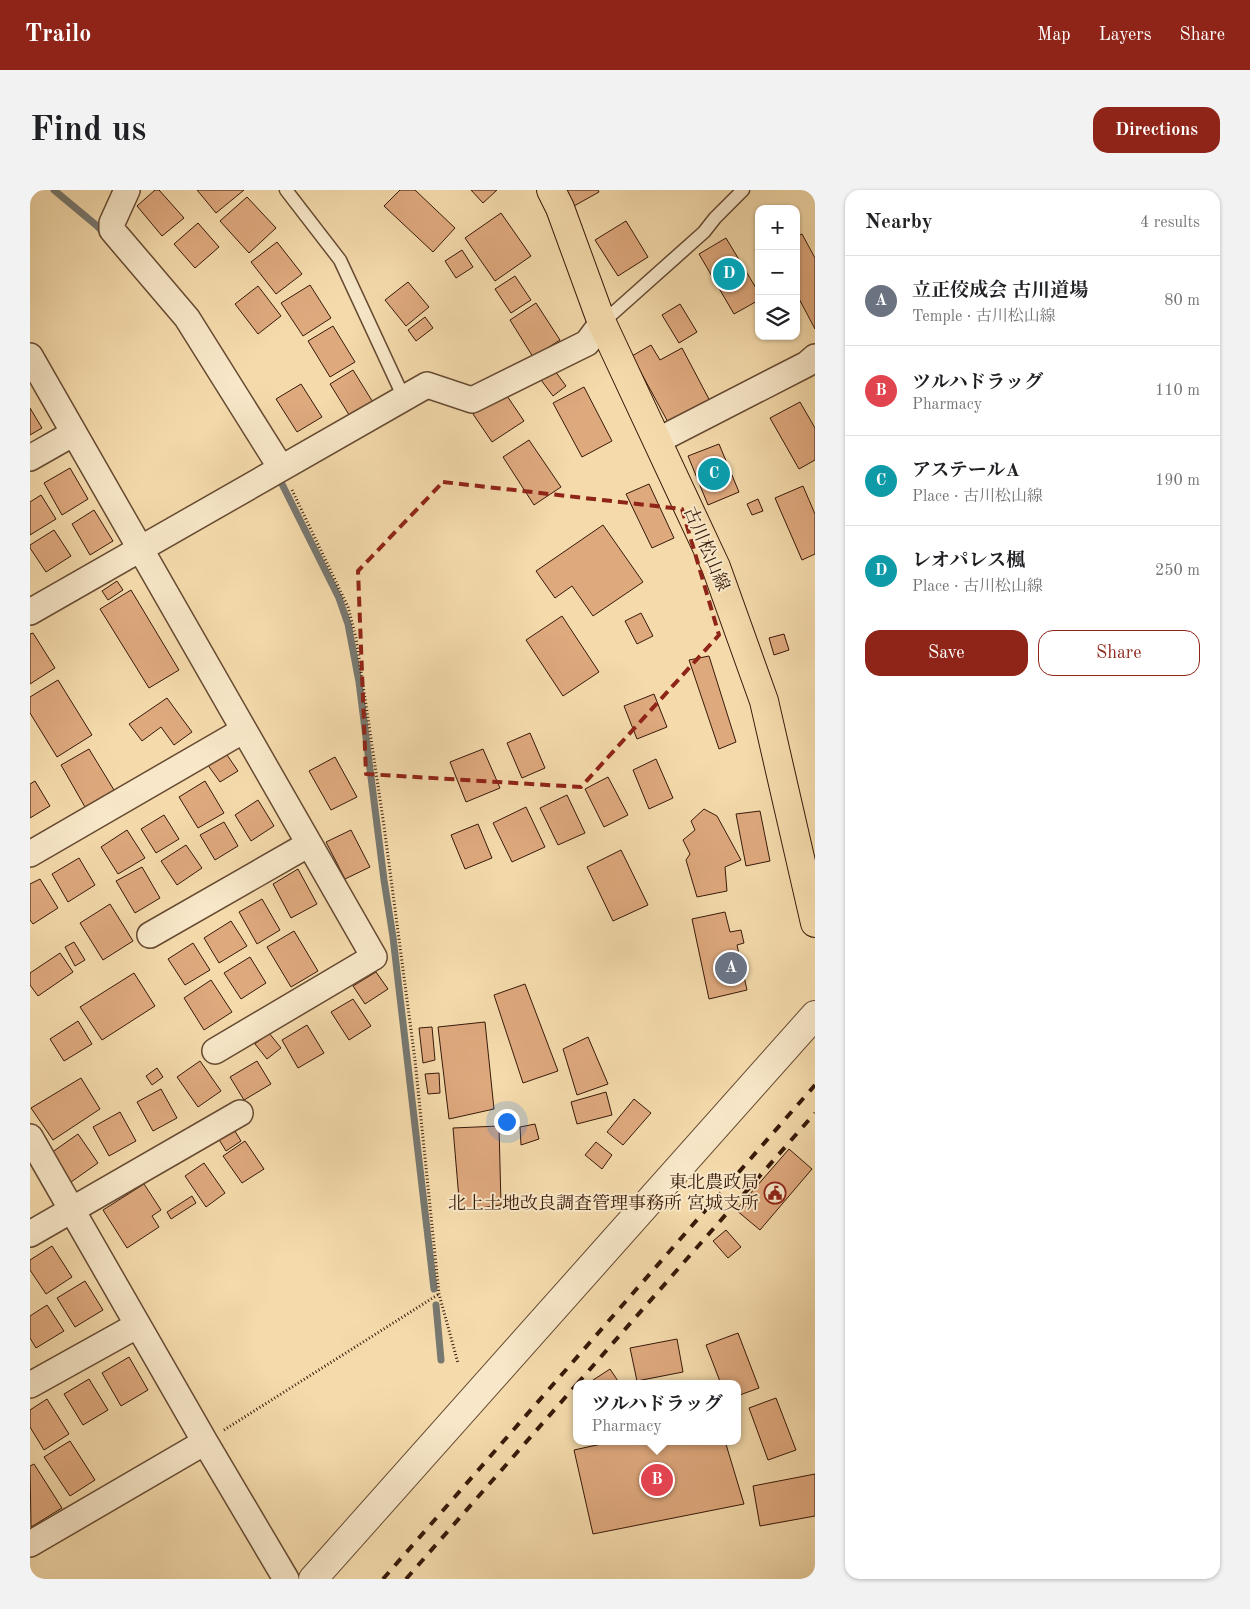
<!DOCTYPE html>
<html lang="en">
<head>
<meta charset="utf-8">
<style>
	:root { --surface:#fff; --page:#f2f2f2; --text:#202124; --muted:#757577; --line:#e0e0e0; --accent:#8f2418 }
	body { margin:0; font-family:"Old Standard TT","Noto Serif JP",serif; background:var(--page); color:var(--text) }
	.controls { position:absolute; right:15px; top:15px; display:grid; overflow:hidden; border-radius:10px; box-shadow:0 1px 4px #0004 }
	.controls button { width:45px; height:45px; display:grid; place-items:center; padding:0; border:0; border-bottom:1px solid var(--line); background:var(--surface); color:var(--text); font:25px sans-serif }
	.you { position:absolute; left:476px; top:931px; width:18px; height:18px; margin:-12px; border:4px solid #fff; border-radius:50%; background:#1a73e8; box-shadow:0 0 0 8px #1a73e833 }
	.badge { display:grid; place-items:center; width:32px; height:32px; border-radius:50%; background:var(--accent); color:#fff; font-size:16px; font-weight:700 }
	.pin { position:absolute; translate:-50% -50%; border:2px solid #fff; box-shadow:0 1px 5px #0006 }
	.popup { position:absolute; left:543px; top:1190px; width:168px; height:65px; box-sizing:border-box; display:grid; place-content:center; border-radius:10px; background:var(--surface); filter:drop-shadow(0 1px 4px #0005); font-size:16px; white-space:nowrap; color:var(--muted) }
	.popup b { font-size:19px; color:var(--text) }
	.popup::after { content:''; position:absolute; left:50%; top:100%; margin-left:-10px; border:10px solid transparent; border-top-color:var(--surface) }
	.list { margin:0; padding:0; list-style:none }
	h2 { display:flex; justify-content:space-between; align-items:center; height:65px; margin:0; padding:0 20px; font-size:21px }
	h2 small { font-size:16px; font-weight:400; color:var(--muted) }
	.list li { display:grid; grid-template-columns:32px 1fr auto; gap:15px; align-items:center; box-sizing:border-box; height:90px; padding:0 20px; border-top:1px solid var(--line) }
	.list b { display:block; font-size:19px; white-space:nowrap }
	.list p { margin:0; font-size:16px; white-space:nowrap; color:var(--muted) }
	.list em { font-size:16px; font-style:normal; color:var(--muted) }
	.actions { display:flex; gap:10px; padding:15px 20px }
	.actions a { flex:1; padding:11px 0; border:1px solid var(--accent); border-radius:15px; text-align:center; font-size:18px; color:var(--accent) }
	.actions .main { background:var(--accent); color:#fff }
	.icon { flex:none; width:28px; height:28px; fill:none; stroke:currentColor; stroke-width:2; stroke-linecap:round; stroke-linejoin:round }
	.map { position:relative; flex:none; width:785px; height:1389px; overflow:hidden; border-radius:15px }
	header { display:flex; align-items:center; gap:30px; box-sizing:border-box; height:70px; padding:0 25px; background:var(--accent); color:#fff }
	header strong { font-size:24px }
	nav { display:flex; gap:28px; margin-inline-start:auto; font-size:18px }
	.intro { display:flex; align-items:center; justify-content:space-between; box-sizing:border-box; height:120px; padding:0 30px }
	h1 { margin:0; font-size:35px }
	.button { padding:12px 22px; border-radius:15px; background:var(--accent); color:#fff; font-size:18px; font-weight:700 }
	main { display:flex; gap:30px; padding:0 30px }
	aside { flex:1; background:var(--surface); border-radius:15px; box-shadow:0 1px 4px #0004 }
	.map>svg:first-child { display:block }
	.lines { fill:none; stroke-linecap:round; stroke-linejoin:round }
	.stream { stroke:#777870; stroke-width:7 }
	.building { fill:#dfa97e; stroke:#371909 }
	.service-casing { stroke:#664a32; stroke-width:15 }
	.minor-casing { stroke:#664a32; stroke-width:28 }
	.tertiary-casing { stroke:#664a32; stroke-width:30 }
	.primary-casing { stroke:#371909; stroke-width:30 }
	.path { stroke:#371909; stroke-width:3; stroke-dasharray:1 2.5; stroke-linecap:butt }
	.service { stroke:#f8e8c9; stroke-width:12 }
	.minor { stroke:#f8e8c9; stroke-width:25 }
	.tertiary { stroke:#f8e8c9; stroke-width:28 }
	.primary { stroke:#f5dbac; stroke-width:28 }
	.rail { stroke:#371909; stroke-width:4; stroke-dasharray:9 9; stroke-linecap:butt }
	.marked { fill:none; stroke:#8f2418; stroke-width:4; stroke-dasharray:10 6; stroke-linejoin:round }
	.labels { text-anchor:middle; dominant-baseline:central; stroke-width:4; stroke-linejoin:round; paint-order:stroke }
	.street-label { font-size:18px; fill:#371909; stroke:#f8e8c9 }
	.poi-label { font-size:18px; fill:#371909; stroke:#f8e8c9; text-anchor:end }
</style>
</head>
<body>
<header>
<strong>Trailo</strong>
<nav><a>Map</a><a>Layers</a><a>Share</a></nav>
</header>
<div class="intro"><h1>Find us</h1><a class="button">Directions</a></div>
<main>
<div class="map">
<svg width="785" height="1389" viewBox="0 0 785 1389">
	<rect width="100%" height="100%" fill="#f5dbac"/>
	<filter id="stains"><feTurbulence type="fractalNoise" baseFrequency=".004" numOctaves="4"/><feColorMatrix values="0 0 0 0 .2 0 0 0 0 .09 0 0 0 0 .02 0 0 0 .5 -.17"/></filter>
	<radialGradient id="worn" r=".72"><stop offset=".6" stop-color="#630" stop-opacity="0"/><stop offset="1" stop-color="#630" stop-opacity=".3"/></radialGradient>
	<g class="lines">
		<path class="stream" d="M 24,0 L 66,35 L 76,45
			M 251,292 L 309,408 L 318,434 L 329,492 L 354,690 L 363,747 L 404,1099
			M 406,1115 L 411,1170"/>
	</g>
	<path class="building" d="M 125,0 L 129,0 L 154,28 L 132,46 L 107,16 Z
		M 167,0 L 214,0 L 186,23 Z
		M 370,0 L 385,0 L 425,38 L 403,62 L 354,16 Z
		M 441,0 L 467,0 L 453,13 Z
		M 536,0 L 568,0 L 569,2 L 544,16 Z
		M 217,7 L 246,38 L 219,63 L 190,31 Z
		M 471,23 L 501,66 L 465,91 L 435,48 Z
		M 596,31 L 618,67 L 588,86 L 565,50 Z
		M 168,33 L 189,57 L 165,78 L 144,54 Z
		M 772,44 L 785,68 L 785,139 L 766,103 L 766,47 Z
		M 696,48 L 729,103 L 729,110 L 704,124 L 669,64 Z
		M 247,52 L 272,84 L 246,104 L 221,72 Z
		M 432,60 L 443,77 L 426,88 L 415,71 Z
		M 485,86 L 501,110 L 481,123 L 465,99 Z
		M 378,92 L 399,117 L 376,136 L 355,110 Z
		M 280,95 L 301,128 L 273,146 L 251,113 Z
		M 228,96 L 251,126 L 228,144 L 205,114 Z
		M 506,113 L 530,150 L 503,167 L 480,130 Z
		M 650,114 L 667,142 L 649,153 L 632,125 Z
		M 395,127 L 403,138 L 386,151 L 378,140 Z
		M 303,136 L 325,172 L 300,187 L 278,151 Z
		M 621,155 L 630,170 L 652,158 L 680,211 L 639,234 L 602,166 Z
		M 323,180 L 344,214 L 321,228 L 300,194 Z
		M 525,181 L 536,196 L 523,206 L 511,190 Z
		M 271,194 L 292,227 L 267,242 L 246,209 Z
		M 554,197 L 582,251 L 552,267 L 523,213 Z
		M 475,203 L 494,231 L 462,252 L 443,224 Z
		M 770,212 L 785,238 L 785,270 L 769,279 L 740,228 Z
		M 0,218 L 12,238 L 0,245 Z
		M 499,250 L 531,297 L 504,315 L 473,267 Z
		M 689,254 L 709,302 L 678,315 L 658,266 Z
		M 40,278 L 58,309 L 32,325 L 14,293 Z
		M 619,294 L 644,348 L 622,358 L 596,304 Z
		M 773,296 L 785,324 L 785,364 L 772,370 L 745,308 Z
		M 11,305 L 26,329 L 0,345 L 0,312 Z
		M 728,309 L 733,321 L 722,325 L 717,314 Z
		M 64,320 L 83,351 L 60,365 L 42,334 Z
		M 573,335 L 613,392 L 563,426 L 542,396 L 525,408 L 506,381 Z
		M 24,340 L 41,366 L 16,382 L 0,358 L 0,355 Z
		M 87,391 L 93,400 L 78,410 L 72,401 Z
		M 101,400 L 149,480 L 119,498 L 70,419 Z
		M 611,423 L 623,446 L 607,454 L 595,431 Z
		M 532,426 L 569,482 L 533,506 L 496,450 Z
		M 3,443 L 25,478 L 0,494 L 0,444 Z
		M 754,444 L 759,460 L 744,465 L 739,448 Z
		M 679,466 L 706,552 L 689,559 L 659,470 Z
		M 28,490 L 62,545 L 27,567 L 0,523 L 0,507 Z
		M 624,504 L 637,537 L 607,549 L 594,516 Z
		M 137,508 L 162,542 L 144,555 L 131,537 L 112,551 L 99,534 Z
		M 500,543 L 515,578 L 492,588 L 477,553 Z
		M 59,559 L 84,600 L 55,617 L 31,575 Z
		M 453,559 L 470,598 L 436,612 L 420,572 Z
		M 195,562 L 208,581 L 190,592 L 177,574 Z
		M 305,567 L 327,607 L 301,620 L 279,581 Z
		M 626,569 L 643,608 L 619,619 L 603,580 Z
		M 578,587 L 598,625 L 574,637 L 555,599 Z
		M 5,591 L 20,616 L 0,628 L 0,594 Z
		M 175,591 L 194,623 L 168,638 L 149,607 Z
		M 537,605 L 555,643 L 528,655 L 510,618 Z
		M 228,610 L 244,636 L 221,651 L 205,625 Z
		M 496,617 L 515,657 L 482,672 L 463,633 Z
		M 674,619 L 687,626 L 711,670 L 695,677 L 697,701 L 667,707 L 656,670 L 660,664 L 653,650 L 665,640 L 661,631 Z
		M 730,621 L 740,671 L 716,676 L 706,624 Z
		M 134,625 L 149,649 L 126,663 L 111,639 Z
		M 194,632 L 208,656 L 185,670 L 170,645 Z
		M 448,634 L 462,668 L 435,679 L 421,645 Z
		M 97,640 L 115,668 L 88,684 L 71,657 Z
		M 321,640 L 340,677 L 315,689 L 296,652 Z
		M 156,655 L 172,678 L 147,695 L 131,671 Z
		M 591,660 L 618,715 L 583,731 L 557,677 Z
		M 49,668 L 65,695 L 38,712 L 22,684 Z
		M 112,677 L 130,708 L 105,723 L 86,691 Z
		M 268,679 L 287,714 L 261,728 L 243,694 Z
		M 10,689 L 28,718 L 3,734 L 0,730 L 0,694 Z
		M 232,709 L 250,740 L 227,754 L 209,722 Z
		M 80,714 L 103,751 L 73,770 L 50,733 Z
		M 695,722 L 700,742 L 711,740 L 714,753 L 707,755 L 717,800 L 679,809 L 662,729 Z
		M 201,731 L 217,756 L 189,773 L 174,748 Z
		M 264,741 L 288,781 L 261,797 L 237,757 Z
		M 44,752 L 55,770 L 45,776 L 35,757 Z
		M 163,753 L 180,780 L 155,795 L 138,769 Z
		M 30,763 L 43,782 L 8,806 L 0,795 L 0,783 Z
		M 220,767 L 236,793 L 211,809 L 194,783 Z
		M 346,782 L 358,799 L 335,814 L 323,796 Z
		M 104,783 L 125,816 L 72,850 L 50,817 Z
		M 181,790 L 202,822 L 174,840 L 154,808 Z
		M 495,794 L 528,881 L 493,893 L 464,805 Z
		M 323,809 L 341,836 L 319,850 L 301,822 Z
		M 48,831 L 62,854 L 34,871 L 20,849 Z
		M 455,832 L 464,919 L 419,929 L 408,837 Z
		M 277,835 L 294,863 L 268,878 L 252,850 Z
		M 402,837 L 405,870 L 393,873 L 389,838 Z
		M 239,843 L 251,858 L 237,869 L 225,854 Z
		M 558,847 L 578,894 L 547,905 L 533,859 Z
		M 170,871 L 191,901 L 168,917 L 147,887 Z
		M 227,871 L 241,894 L 214,910 L 200,887 Z
		M 127,878 L 133,887 L 122,895 L 116,886 Z
		M 409,883 L 410,903 L 398,904 L 395,884 Z
		M 51,888 L 70,919 L 23,950 L 1,918 Z
		M 131,899 L 147,928 L 123,941 L 107,912 Z
		M 576,902 L 582,925 L 547,934 L 541,912 Z
		M 604,909 L 621,923 L 593,955 L 577,942 Z
		M 90,922 L 106,951 L 79,966 L 63,937 Z
		M 505,934 L 509,949 L 491,955 L 490,937 Z
		M 469,936 L 471,1015 L 430,1021 L 423,938 Z
		M 203,938 L 211,951 L 196,961 L 188,948 Z
		M 48,944 L 68,973 L 41,992 L 21,963 Z
		M 215,951 L 234,979 L 212,993 L 193,966 Z
		M 566,952 L 582,965 L 572,979 L 555,965 Z
		M 759,959 L 782,979 L 730,1040 L 706,1020 Z
		M 174,973 L 195,1003 L 176,1017 L 155,986 Z
		M 114,994 L 131,1020 L 122,1026 L 129,1037 L 97,1058 L 73,1020 Z
		M 162,1006 L 166,1013 L 141,1029 L 137,1022 Z
		M 696,1040 L 711,1057 L 698,1068 L 683,1051 Z
		M 22,1056 L 42,1087 L 16,1104 L 0,1080 L 0,1070 Z
		M 55,1091 L 73,1120 L 45,1137 L 27,1108 Z
		M 17,1115 L 34,1141 L 6,1158 L 0,1148 L 0,1126 Z
		M 708,1143 L 729,1198 L 707,1206 L 707,1194 L 691,1194 L 676,1155 Z
		M 647,1149 L 653,1182 L 607,1191 L 600,1158 Z
		M 99,1167 L 118,1200 L 91,1216 L 72,1183 Z
		M 580,1179 L 590,1194 L 557,1194 Z
		M 59,1189 L 78,1220 L 53,1235 L 34,1204 Z
		M 746,1208 L 766,1260 L 738,1270 L 719,1218 Z
		M 17,1209 L 39,1244 L 14,1260 L 0,1237 L 0,1220 Z
		M 40,1251 L 65,1290 L 40,1306 L 14,1267 Z
		M 585,1251 L 695,1251 L 714,1314 L 563,1344 L 544,1260 Z
		M 4,1274 L 32,1318 L 1,1337 L 0,1276 Z
		M 785,1284 L 785,1326 L 730,1336 L 723,1296 Z"/>
	<g class="lines">
		<g class="service-casing">
			<path id="service" d="M 256,0 L 310,70 L 374,208
				M 572,133 L 674,42 L 685,28 L 713,0"/>
		</g>
		<g class="minor-casing">
			<path id="minor" d="M 97,0 L 82,33 L 82,40 L 157,128 L 251,278
				M 0,166 L 344,767 L 185,861
				M 627,251 L 777,174 L 785,167
				M 0,268 L 44,243
				M 0,422 L 397,195 L 442,210 L 557,153 L 572,133
				M 0,664 L 214,540
				M 120,745 L 279,654
				M 0,947 L 175,1252 L 256,1389
				M 0,1044 L 210,923
				M 0,1195 L 108,1135
				M 0,1354 L 175,1252"/>
		</g>
		<g class="tertiary-casing">
			<path id="tertiary" d="M 283,1389 L 785,825"/>
		</g>
		<g class="primary-casing">
			<path id="primary" d="M 521,0 L 530,18 L 572,133 L 686,377 L 734,511 L 785,733"/>
		</g>
		<path class="path" d="M 262,300 L 318,417 L 326,448 L 354,636 L 385,870 L 409,1104 L 428,1173
			M 194,1240 L 409,1104"/>
		<use href="#service" class="service"/>
		<use href="#minor" class="minor"/>
		<use href="#tertiary" class="tertiary"/>
		<use href="#primary" class="primary"/>
		<path class="rail" d="M 547,1194 L 785,923
			M 353,1389 L 785,895
			M 376,1389 L 547,1194"/>
	</g>
	<path class="marked" d="M 413,292 L 652,319 L 689,445 L 551,597 L 336,584 L 328,381 Z"/>
	<defs>
		<g id="civic-ring" transform="scale(1.125)"><circle r="9.5" fill="#f8e8c9" stroke="#8f2418" stroke-width="1.5"/><path d="M-.6-6.5H3V-4.5H.6V-3L4-1V1h2V6H-6V1h2V-1L-.6-3ZM-1.2 2.5V6h2.4V2.5Z" fill="#8f2418"/></g>
	</defs>
	<g fill-rule="evenodd">
		<use href="#civic-ring" x="745" y="1003"/>
	</g>
	<g class="labels">
		<g class="street-label">
			<text transform="translate(676 359) rotate(67)">古川松山線</text>
		</g>
		<g class="poi-label">
			<text x="729" y="993">東北農政局<tspan x="729" dy="21">北上土地改良調査管理事務所 宮城支所</tspan></text>
		</g>
	</g>
	<rect width="100%" height="100%" filter="url(#stains)"/>
	<rect width="100%" height="100%" fill="url(#worn)"/>
</svg>
<div class="controls">
<button>+</button>
<button>−</button>
<button><svg class="icon" aria-label="layers" viewBox="0 0 24 24"><path d="M12 4l9 5-9 5-9-5zM3 14l9 5 9-5"/></svg></button>
</div>
<div class="you"></div>
<div class="pin badge" style="left:701px;top:778px;background:#6b7280">A</div>
<div class="pin badge" style="left:627px;top:1290px;background:#e0444e">B</div>
<div class="popup"><b>ツルハドラッグ</b>Pharmacy</div>
<div class="pin badge" style="left:684px;top:284px;background:#0f9aa8">C</div>
<div class="pin badge" style="left:699px;top:84px;background:#0f9aa8">D</div>
</div>
<aside>
<h2>Nearby<small>4 results</small></h2>
<ul class="list">
<li><span class="badge" style="background:#6b7280">A</span><div><b>立正佼成会 古川道場</b><p>Temple · 古川松山線</p></div><em>80 m</em></li>
<li><span class="badge" style="background:#e0444e">B</span><div><b>ツルハドラッグ</b><p>Pharmacy</p></div><em>110 m</em></li>
<li><span class="badge" style="background:#0f9aa8">C</span><div><b>アステールA</b><p>Place · 古川松山線</p></div><em>190 m</em></li>
<li><span class="badge" style="background:#0f9aa8">D</span><div><b>レオパレス楓</b><p>Place · 古川松山線</p></div><em>250 m</em></li>
</ul>
<div class="actions"><a class="main">Save</a><a>Share</a></div>
</aside>
</main>
</body>
</html>
